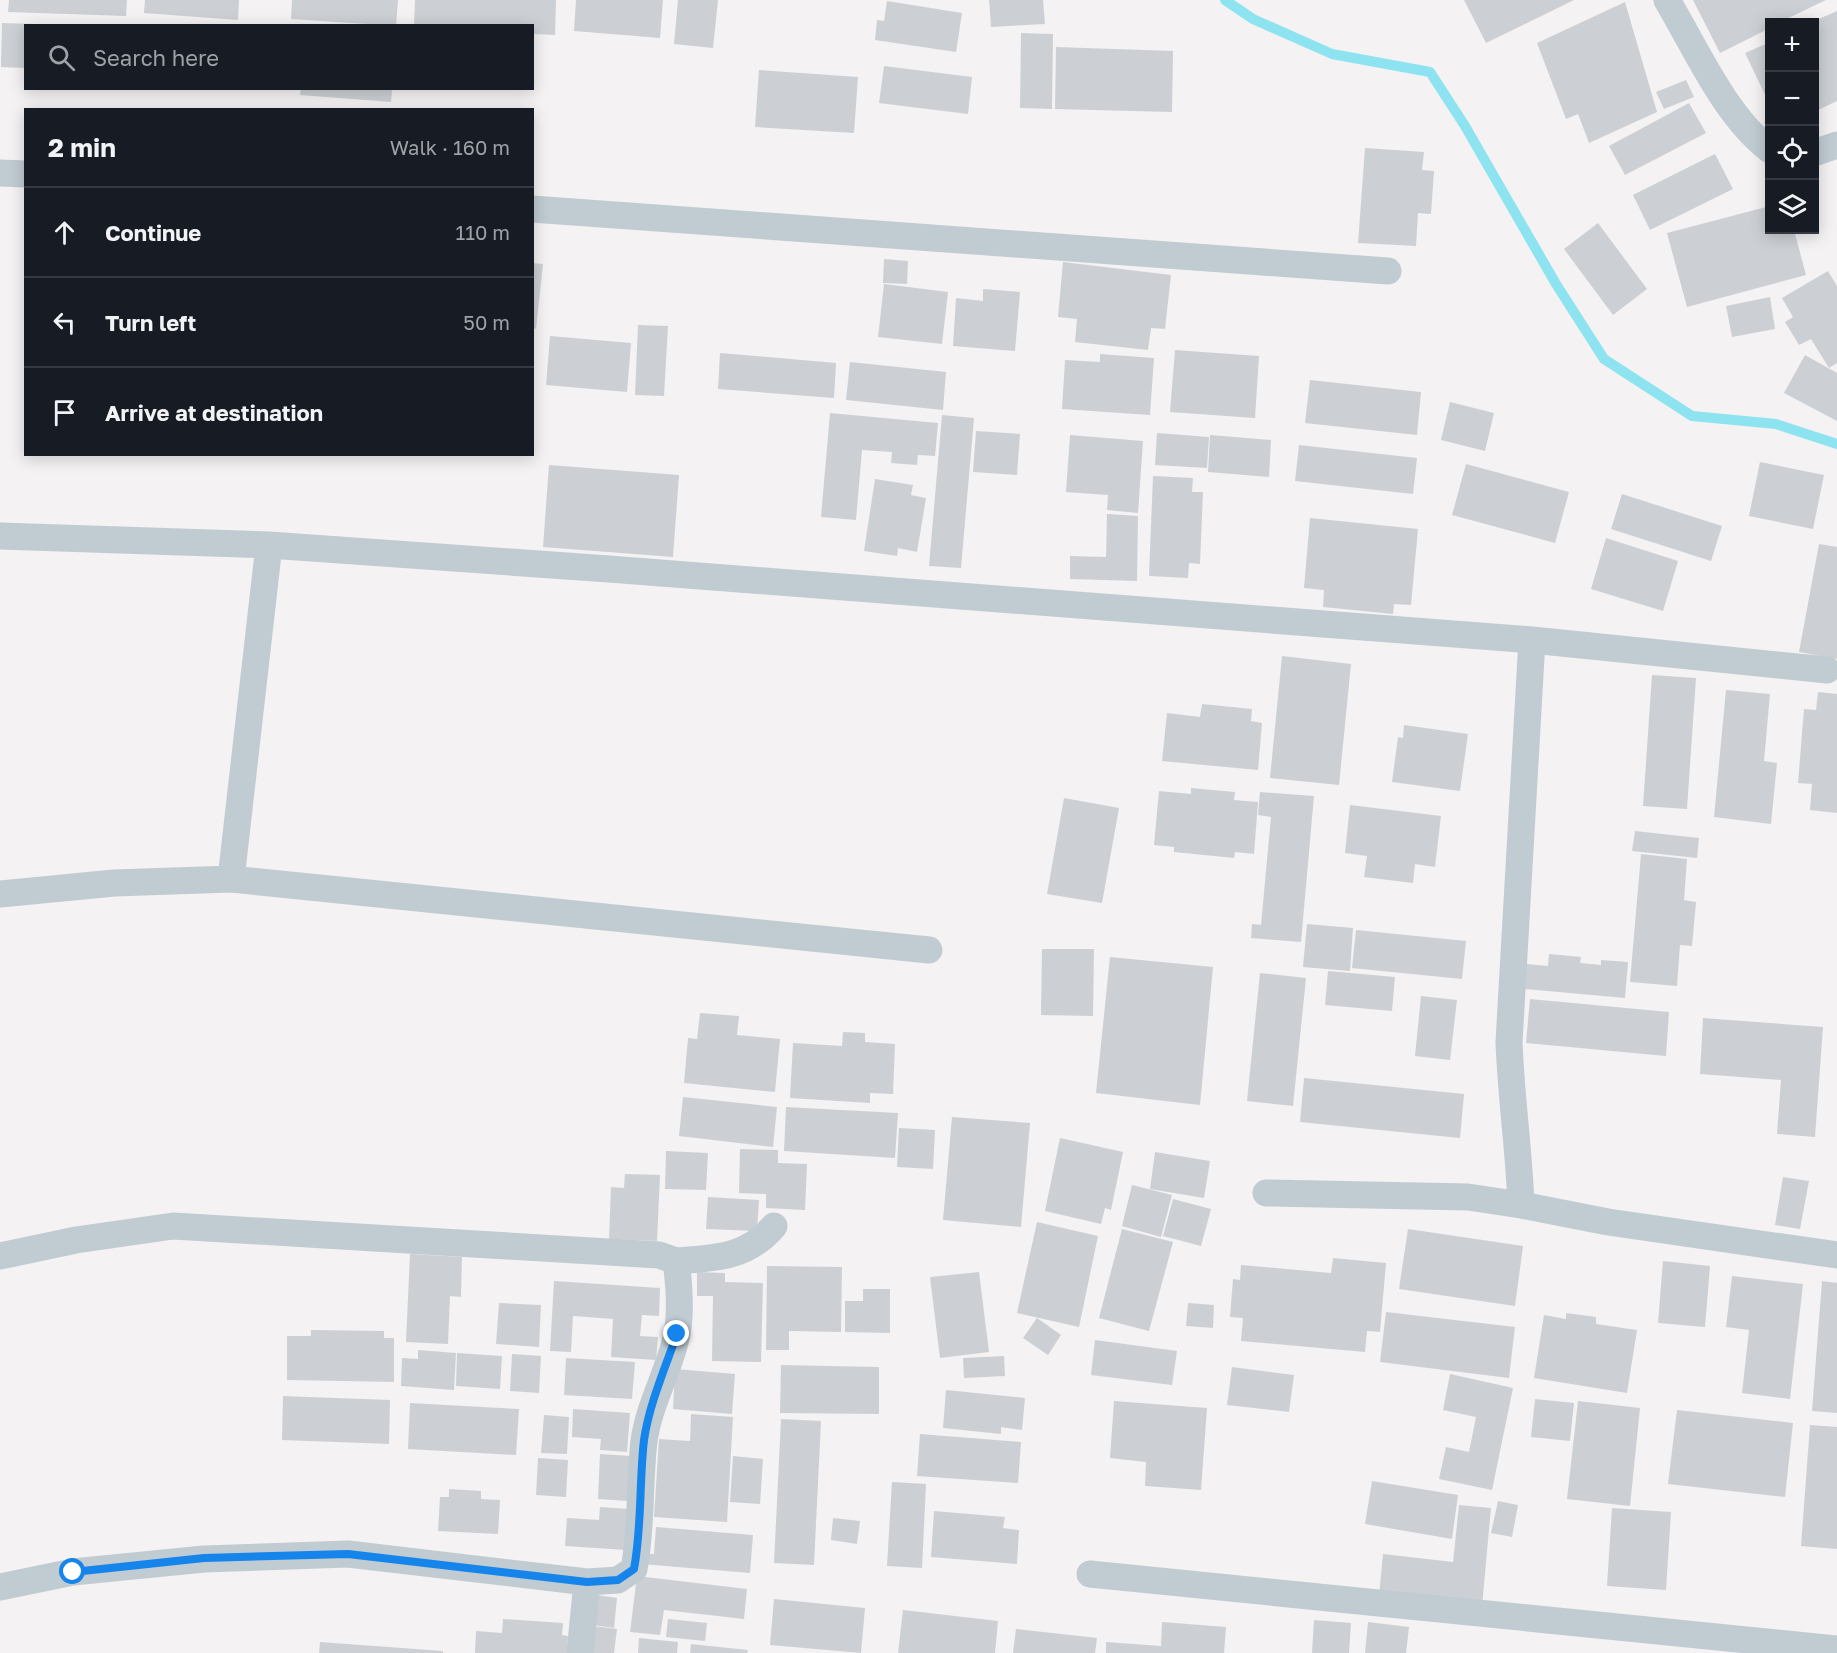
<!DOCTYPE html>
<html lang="en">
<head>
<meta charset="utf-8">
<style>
	:root { --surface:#171b24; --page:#20242c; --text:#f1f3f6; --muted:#9ea1a6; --line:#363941 }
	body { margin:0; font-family:"Golos Text",sans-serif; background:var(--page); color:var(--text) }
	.controls { position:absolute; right:18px; top:18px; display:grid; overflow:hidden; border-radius:0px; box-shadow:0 3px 15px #0003 }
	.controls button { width:54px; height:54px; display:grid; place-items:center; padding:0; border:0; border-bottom:2px solid var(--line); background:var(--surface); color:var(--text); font:30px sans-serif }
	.stop { position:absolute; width:18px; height:18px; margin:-14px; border:4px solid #1584eb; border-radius:50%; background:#fff }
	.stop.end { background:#1584eb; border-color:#fff; box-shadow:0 2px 6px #0008 }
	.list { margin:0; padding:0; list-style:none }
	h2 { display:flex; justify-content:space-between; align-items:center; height:78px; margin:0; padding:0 24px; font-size:26px }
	h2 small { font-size:20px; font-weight:400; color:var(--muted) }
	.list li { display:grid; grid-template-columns:39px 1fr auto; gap:18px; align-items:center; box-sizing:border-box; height:90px; padding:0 24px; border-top:2px solid var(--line) }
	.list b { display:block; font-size:22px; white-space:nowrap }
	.list em { font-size:20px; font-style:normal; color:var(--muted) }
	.icon { flex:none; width:33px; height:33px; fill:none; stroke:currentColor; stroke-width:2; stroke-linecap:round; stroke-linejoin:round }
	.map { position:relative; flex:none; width:1837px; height:1653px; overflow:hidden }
	.search { position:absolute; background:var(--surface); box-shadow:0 3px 15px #0003; left:24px; top:24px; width:510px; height:66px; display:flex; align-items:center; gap:15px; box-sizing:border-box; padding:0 21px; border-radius:0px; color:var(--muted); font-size:22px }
	.panel { position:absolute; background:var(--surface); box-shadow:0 3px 15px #0003; left:24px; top:108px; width:510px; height:348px; border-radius:0px }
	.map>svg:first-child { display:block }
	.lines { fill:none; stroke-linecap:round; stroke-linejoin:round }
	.stream { stroke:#8de3ef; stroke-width:10 }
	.building { fill:#ccd0d4 }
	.street { stroke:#c0cbd2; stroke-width:27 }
	.route { stroke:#1584eb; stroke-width:8 }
</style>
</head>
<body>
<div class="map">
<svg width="1837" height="1653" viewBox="0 0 1837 1653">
	<rect width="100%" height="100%" fill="#f4f2f2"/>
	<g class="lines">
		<path class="stream" d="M 1225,0 L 1253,19 L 1332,54 L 1430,72 L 1465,126 L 1556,284 L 1604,359 L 1692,416 L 1776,424 L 1837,444"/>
	</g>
	<path class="building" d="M 9,0 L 127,0 L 126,16 L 8,12 Z
		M 145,0 L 239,0 L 238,20 L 144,13 Z
		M 292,0 L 398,0 L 396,26 L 291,19 Z
		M 415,0 L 556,0 L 555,35 L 532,34 L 532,26 L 414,26 Z
		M 576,0 L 663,0 L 660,38 L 574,31 Z
		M 678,0 L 718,0 L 713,48 L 674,44 Z
		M 989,0 L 1043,0 L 1045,24 L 991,27 Z
		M 1464,0 L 1574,0 L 1486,43 Z
		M 1693,0 L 1826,0 L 1780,22 L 1770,22 L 1770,28 L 1720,53 Z
		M 887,1 L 962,13 L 956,52 L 875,40 L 877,20 L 884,21 Z
		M 1625,2 L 1657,112 L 1589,143 L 1578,114 L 1566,119 L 1537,43 Z
		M 1837,11 L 1837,101 L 1814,112 L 1814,21 Z
		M 2,23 L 34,24 L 26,26 L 26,68 L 1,67 Z
		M 1021,33 L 1053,34 L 1052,109 L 1020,108 Z
		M 1770,42 L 1770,105 L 1745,53 Z
		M 1056,47 L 1173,51 L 1172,112 L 1055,109 Z
		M 884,66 L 972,77 L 968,114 L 879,103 Z
		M 759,70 L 858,77 L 854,133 L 755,127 Z
		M 1686,80 L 1694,97 L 1664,109 L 1656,92 Z
		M 301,88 L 392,88 L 391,102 L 300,95 Z
		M 1689,103 L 1706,133 L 1625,175 L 1609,146 Z
		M 1365,148 L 1424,152 L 1422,170 L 1434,171 L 1431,214 L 1418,213 L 1416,246 L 1358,243 Z
		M 1715,154 L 1733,189 L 1650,230 L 1633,195 Z
		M 1770,206 L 1770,230 L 1794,230 L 1806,275 L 1687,307 L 1667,233 Z
		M 1598,223 L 1647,289 L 1613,315 L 1564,249 Z
		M 884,259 L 908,261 L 907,284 L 883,283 Z
		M 1063,262 L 1171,275 L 1165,329 L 1151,328 L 1148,350 L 1075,342 L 1077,319 L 1058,317 Z
		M 532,263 L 543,264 L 536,329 L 532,328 Z
		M 1828,271 L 1837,286 L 1837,363 L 1829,368 L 1811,339 L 1799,345 L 1785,322 L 1793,317 L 1782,298 Z
		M 884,284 L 948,292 L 942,344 L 878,337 Z
		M 983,289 L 1020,292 L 1015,351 L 953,346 L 956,298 L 983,301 Z
		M 1770,297 L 1775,329 L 1732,337 L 1726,306 Z
		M 638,325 L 668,326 L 664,396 L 635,395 Z
		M 550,336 L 631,343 L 627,392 L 546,385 Z
		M 1175,350 L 1259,356 L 1255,418 L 1170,412 Z
		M 720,353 L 836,363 L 834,398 L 718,389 Z
		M 1100,354 L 1154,358 L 1150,415 L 1062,409 L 1065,360 L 1100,362 Z
		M 1805,355 L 1837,373 L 1837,421 L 1784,393 Z
		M 850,362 L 946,372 L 943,410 L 846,400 Z
		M 1310,380 L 1421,392 L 1417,435 L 1305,423 Z
		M 1450,402 L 1494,413 L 1485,451 L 1441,440 Z
		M 830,413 L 938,423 L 935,456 L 918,455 L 917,465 L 891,463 L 892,452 L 862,450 L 856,520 L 821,517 Z
		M 942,415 L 974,418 L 961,568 L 929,566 Z
		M 976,431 L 1020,434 L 1017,475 L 973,472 Z
		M 1157,433 L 1209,437 L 1207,468 L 1155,465 Z
		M 1070,435 L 1143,441 L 1138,513 L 1107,510 L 1108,495 L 1066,492 Z
		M 1210,435 L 1271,440 L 1269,477 L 1208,472 Z
		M 1299,445 L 1417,458 L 1413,494 L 1295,481 Z
		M 1760,462 L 1824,475 L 1813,529 L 1749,516 Z
		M 1466,464 L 1569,492 L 1555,543 L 1452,515 Z
		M 549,465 L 679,475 L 673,557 L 543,547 Z
		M 1153,476 L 1193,478 L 1192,492 L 1203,492 L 1200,564 L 1189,563 L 1188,578 L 1149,576 Z
		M 875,479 L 913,485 L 911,495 L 926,498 L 917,552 L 898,548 L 897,556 L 864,551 Z
		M 1622,494 L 1722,526 L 1711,561 L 1611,529 Z
		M 1107,514 L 1138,516 L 1137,581 L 1070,579 L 1070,556 L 1106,557 Z
		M 1310,518 L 1418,529 L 1411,605 L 1394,604 L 1393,614 L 1323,607 L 1324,590 L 1304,588 Z
		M 1606,538 L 1678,561 L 1663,611 L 1591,589 Z
		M 1819,544 L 1837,547 L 1837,659 L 1799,652 Z
		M 1282,656 L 1351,664 L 1339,785 L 1270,778 Z
		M 1652,675 L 1696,678 L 1687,809 L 1643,806 Z
		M 1726,690 L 1770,694 L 1764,761 L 1777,763 L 1771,824 L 1714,817 Z
		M 1818,692 L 1837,694 L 1837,813 L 1810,810 L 1812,784 L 1798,783 L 1804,709 L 1816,710 Z
		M 1202,704 L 1252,709 L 1251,721 L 1262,723 L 1258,770 L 1162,761 L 1167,713 L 1200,717 Z
		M 1404,725 L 1468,734 L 1460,791 L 1392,782 L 1398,737 L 1403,738 Z
		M 1191,788 L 1235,792 L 1234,800 L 1258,802 L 1254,854 L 1235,852 L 1234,858 L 1174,852 L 1174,847 L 1154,845 L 1159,791 L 1191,794 Z
		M 1260,792 L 1314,796 L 1301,942 L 1251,938 L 1252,924 L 1261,925 L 1271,817 L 1258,815 Z
		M 1064,798 L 1119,808 L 1102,903 L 1047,894 Z
		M 1350,805 L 1441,816 L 1435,867 L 1415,864 L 1413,883 L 1364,877 L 1367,856 L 1345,853 Z
		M 1635,831 L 1699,838 L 1697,858 L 1632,851 Z
		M 1641,854 L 1687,859 L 1684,900 L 1696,902 L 1692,946 L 1680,945 L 1677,986 L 1630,982 Z
		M 1307,924 L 1353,928 L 1350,971 L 1303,967 Z
		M 1356,930 L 1466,941 L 1462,979 L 1352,968 Z
		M 1042,949 L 1094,949 L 1093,1016 L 1041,1015 Z
		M 1549,954 L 1581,957 L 1580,963 L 1601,965 L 1601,960 L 1628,962 L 1625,998 L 1525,989 L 1526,964 L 1548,966 Z
		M 1110,957 L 1213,967 L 1200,1105 L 1096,1093 Z
		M 1328,971 L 1395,977 L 1392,1011 L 1325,1005 Z
		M 1260,973 L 1306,978 L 1293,1106 L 1247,1101 Z
		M 1421,996 L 1457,1000 L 1450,1060 L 1415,1056 Z
		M 1530,999 L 1669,1012 L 1666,1056 L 1526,1043 Z
		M 700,1013 L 739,1016 L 737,1035 L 780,1039 L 775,1092 L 684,1083 L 688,1038 L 697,1039 Z
		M 1703,1018 L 1823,1027 L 1815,1137 L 1777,1134 L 1781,1080 L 1700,1074 Z
		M 843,1032 L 865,1033 L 865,1042 L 895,1044 L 893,1094 L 870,1093 L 870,1103 L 790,1098 L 793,1043 L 842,1046 Z
		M 1304,1078 L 1464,1094 L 1460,1138 L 1300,1122 Z
		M 683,1097 L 777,1107 L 773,1147 L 679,1136 Z
		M 786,1107 L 898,1113 L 895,1158 L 784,1151 Z
		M 952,1117 L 1030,1123 L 1021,1227 L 943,1220 Z
		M 899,1128 L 935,1130 L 933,1169 L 897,1167 Z
		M 1060,1138 L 1123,1152 L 1111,1210 L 1105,1208 L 1101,1224 L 1045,1211 Z
		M 740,1149 L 778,1150 L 778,1163 L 807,1164 L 805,1210 L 766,1208 L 766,1194 L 739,1193 Z
		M 666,1151 L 708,1153 L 706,1190 L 665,1189 Z
		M 1155,1152 L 1210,1161 L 1204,1198 L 1150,1189 Z
		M 625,1174 L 660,1175 L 657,1241 L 609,1239 L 611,1187 L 624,1188 Z
		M 1783,1177 L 1809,1181 L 1800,1229 L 1775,1225 Z
		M 1132,1185 L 1172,1195 L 1161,1237 L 1122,1226 Z
		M 708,1197 L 759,1200 L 757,1231 L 706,1229 Z
		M 1173,1199 L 1211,1209 L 1201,1246 L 1163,1236 Z
		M 1037,1222 L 1098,1236 L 1079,1327 L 1017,1313 Z
		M 1122,1229 L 1173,1242 L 1149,1331 L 1099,1318 Z
		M 1408,1229 L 1523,1246 L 1515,1306 L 1399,1289 Z
		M 410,1254 L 462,1257 L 461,1297 L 450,1296 L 448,1344 L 406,1342 Z
		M 1333,1258 L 1386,1263 L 1380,1332 L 1367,1331 L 1365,1352 L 1241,1341 L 1243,1318 L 1230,1317 L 1233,1279 L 1240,1280 L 1241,1265 L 1331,1273 Z
		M 1663,1261 L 1710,1266 L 1705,1327 L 1658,1323 Z
		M 767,1266 L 842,1267 L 841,1332 L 789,1331 L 789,1350 L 766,1350 Z
		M 697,1272 L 725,1273 L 725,1282 L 763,1283 L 761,1362 L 712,1361 L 713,1296 L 697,1296 Z
		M 979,1272 L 989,1352 L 940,1358 L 930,1277 Z
		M 1732,1276 L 1803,1284 L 1790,1399 L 1742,1393 L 1749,1330 L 1726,1327 Z
		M 554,1281 L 660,1288 L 659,1316 L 642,1315 L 640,1336 L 658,1337 L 656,1360 L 611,1357 L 613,1319 L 573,1316 L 571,1352 L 550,1351 Z
		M 1822,1281 L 1837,1283 L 1837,1413 L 1812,1411 Z
		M 863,1289 L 890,1289 L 890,1333 L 845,1332 L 845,1301 L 863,1301 Z
		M 499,1303 L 541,1305 L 539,1347 L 496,1344 Z
		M 1188,1303 L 1214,1305 L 1213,1328 L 1186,1326 Z
		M 1386,1312 L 1515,1327 L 1509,1378 L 1380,1362 Z
		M 1566,1313 L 1596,1317 L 1596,1324 L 1637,1330 L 1627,1393 L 1534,1378 L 1544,1315 L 1566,1319 Z
		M 1037,1318 L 1061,1335 L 1048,1355 L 1023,1338 Z
		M 311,1330 L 384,1331 L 384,1338 L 394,1338 L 394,1382 L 287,1380 L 287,1336 L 311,1336 Z
		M 1095,1340 L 1177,1351 L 1172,1385 L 1091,1375 Z
		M 418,1350 L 456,1353 L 454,1390 L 401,1386 L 402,1358 L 418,1359 Z
		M 457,1353 L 502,1356 L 500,1389 L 456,1386 Z
		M 512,1354 L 541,1356 L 539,1393 L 510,1391 Z
		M 1004,1356 L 1005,1376 L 964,1378 L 963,1358 Z
		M 566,1358 L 635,1362 L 632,1399 L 564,1395 Z
		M 781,1365 L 879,1367 L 879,1414 L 780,1413 Z
		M 1232,1367 L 1294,1375 L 1289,1412 L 1227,1405 Z
		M 675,1369 L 735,1374 L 732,1414 L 673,1409 Z
		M 1450,1374 L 1513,1388 L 1492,1490 L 1439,1479 L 1446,1447 L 1469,1452 L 1476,1417 L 1443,1410 Z
		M 946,1390 L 1025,1398 L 1022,1430 L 1001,1427 L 1001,1434 L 943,1428 Z
		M 283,1396 L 390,1400 L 389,1444 L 282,1440 Z
		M 1535,1399 L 1574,1403 L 1570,1441 L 1531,1437 Z
		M 1114,1401 L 1207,1408 L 1201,1490 L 1145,1486 L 1146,1462 L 1110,1458 Z
		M 1578,1401 L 1640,1408 L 1630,1506 L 1567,1499 Z
		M 410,1403 L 519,1409 L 516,1455 L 408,1449 Z
		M 573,1409 L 630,1413 L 627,1452 L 600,1450 L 601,1439 L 572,1437 Z
		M 1677,1410 L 1793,1423 L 1785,1497 L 1668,1484 Z
		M 691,1414 L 733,1417 L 727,1522 L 654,1517 L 659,1439 L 690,1441 Z
		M 544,1415 L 569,1417 L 567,1454 L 541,1453 Z
		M 781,1419 L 821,1421 L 814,1565 L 774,1563 Z
		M 1810,1425 L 1837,1427 L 1837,1549 L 1801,1546 Z
		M 920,1434 L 1021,1442 L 1018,1483 L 917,1476 Z
		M 600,1454 L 631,1456 L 628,1501 L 598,1499 Z
		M 733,1456 L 763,1459 L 760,1504 L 730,1502 Z
		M 538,1458 L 568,1460 L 566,1497 L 536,1495 Z
		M 1372,1481 L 1458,1495 L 1452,1539 L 1365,1524 Z
		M 892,1482 L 926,1484 L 922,1568 L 887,1566 Z
		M 449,1489 L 481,1491 L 481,1499 L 500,1500 L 498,1534 L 438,1531 L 440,1497 L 449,1497 Z
		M 1498,1501 L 1518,1505 L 1512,1537 L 1491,1533 Z
		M 1459,1505 L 1491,1508 L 1482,1606 L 1379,1596 L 1383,1554 L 1453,1562 Z
		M 600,1507 L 629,1509 L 626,1550 L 565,1546 L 567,1518 L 599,1520 Z
		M 1612,1508 L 1671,1512 L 1666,1590 L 1607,1586 Z
		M 934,1511 L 1005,1517 L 1003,1528 L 1019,1530 L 1017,1564 L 931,1557 Z
		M 833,1518 L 860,1521 L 857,1544 L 831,1540 Z
		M 656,1527 L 753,1535 L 750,1573 L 642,1564 L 643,1553 L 654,1554 Z
		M 637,1576 L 747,1589 L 744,1619 L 664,1610 L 660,1635 L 630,1632 Z
		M 596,1595 L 617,1598 L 614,1628 L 593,1625 Z
		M 774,1599 L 865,1608 L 861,1653 L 770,1645 Z
		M 903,1610 L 998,1621 L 995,1653 L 898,1653 Z
		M 503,1619 L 563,1623 L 562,1635 L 568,1636 L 567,1653 L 475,1653 L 476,1631 L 502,1633 Z
		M 668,1619 L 707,1623 L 705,1641 L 666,1637 Z
		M 1314,1620 L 1351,1623 L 1349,1653 L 1312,1653 Z
		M 1162,1622 L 1226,1627 L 1224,1653 L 1106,1653 L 1106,1642 L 1161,1646 Z
		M 1368,1622 L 1409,1627 L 1406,1653 L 1365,1653 Z
		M 593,1626 L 617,1629 L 614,1653 L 591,1653 Z
		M 1016,1629 L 1097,1638 L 1095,1653 L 1013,1653 Z
		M 639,1638 L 678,1642 L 677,1653 L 638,1653 Z
		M 320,1642 L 443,1651 L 443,1653 L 319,1653 Z
		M 691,1644 L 748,1650 L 747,1653 L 690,1653 Z"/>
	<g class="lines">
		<path class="street" d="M 1667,0 C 1695,47 1725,116 1770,150
			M 1814,153 L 1837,145
			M 0,173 L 26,174
			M 532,209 L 1388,271
			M 0,536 L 269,545 L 609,569 L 1532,640 L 1827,670
			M 1532,640 L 1509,1042 C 1511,1097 1519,1150 1521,1205 L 1608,1222 L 1837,1255
			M 231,879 L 269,545
			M 0,894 L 114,883 L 231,879 L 929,950
			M 1266,1193 L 1468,1197 L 1521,1205
			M 0,1256 L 76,1240 L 173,1226 L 659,1255 L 676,1261 C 679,1283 681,1312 677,1334 C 670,1369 649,1404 644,1441 C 639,1484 642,1527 634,1569 L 618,1580 L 587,1582 L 348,1554 L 204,1559 L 73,1572 L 0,1587
			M 676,1261 C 715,1258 747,1258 774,1226
			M 1090,1574 L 1837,1649
			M 580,1653 L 587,1582"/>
	</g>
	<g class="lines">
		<path class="route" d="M 73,1572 L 204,1558 L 348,1554 L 587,1582 L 618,1580 L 634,1569 C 642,1527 639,1484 644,1440 C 649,1405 665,1368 677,1334"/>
	</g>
</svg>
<div class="controls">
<button>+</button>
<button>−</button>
<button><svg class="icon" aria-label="locate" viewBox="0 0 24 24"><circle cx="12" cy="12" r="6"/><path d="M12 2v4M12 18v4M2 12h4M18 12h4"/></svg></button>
<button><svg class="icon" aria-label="layers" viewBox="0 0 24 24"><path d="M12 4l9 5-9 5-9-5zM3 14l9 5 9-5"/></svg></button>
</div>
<div class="stop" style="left:73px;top:1572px"></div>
<div class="stop end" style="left:677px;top:1334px"></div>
<div class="search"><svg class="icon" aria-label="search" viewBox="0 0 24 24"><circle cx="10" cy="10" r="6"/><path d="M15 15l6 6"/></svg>Search here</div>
<section class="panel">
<h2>2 min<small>Walk · 160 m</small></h2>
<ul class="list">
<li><svg class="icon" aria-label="ahead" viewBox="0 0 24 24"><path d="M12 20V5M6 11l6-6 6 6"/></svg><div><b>Continue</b></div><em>110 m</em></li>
<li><svg class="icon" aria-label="left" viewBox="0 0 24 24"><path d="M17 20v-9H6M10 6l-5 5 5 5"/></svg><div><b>Turn left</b></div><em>50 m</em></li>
<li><svg class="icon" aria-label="arrive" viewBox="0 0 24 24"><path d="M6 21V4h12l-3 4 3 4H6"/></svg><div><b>Arrive at destination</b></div></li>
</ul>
</section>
</div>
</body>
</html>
